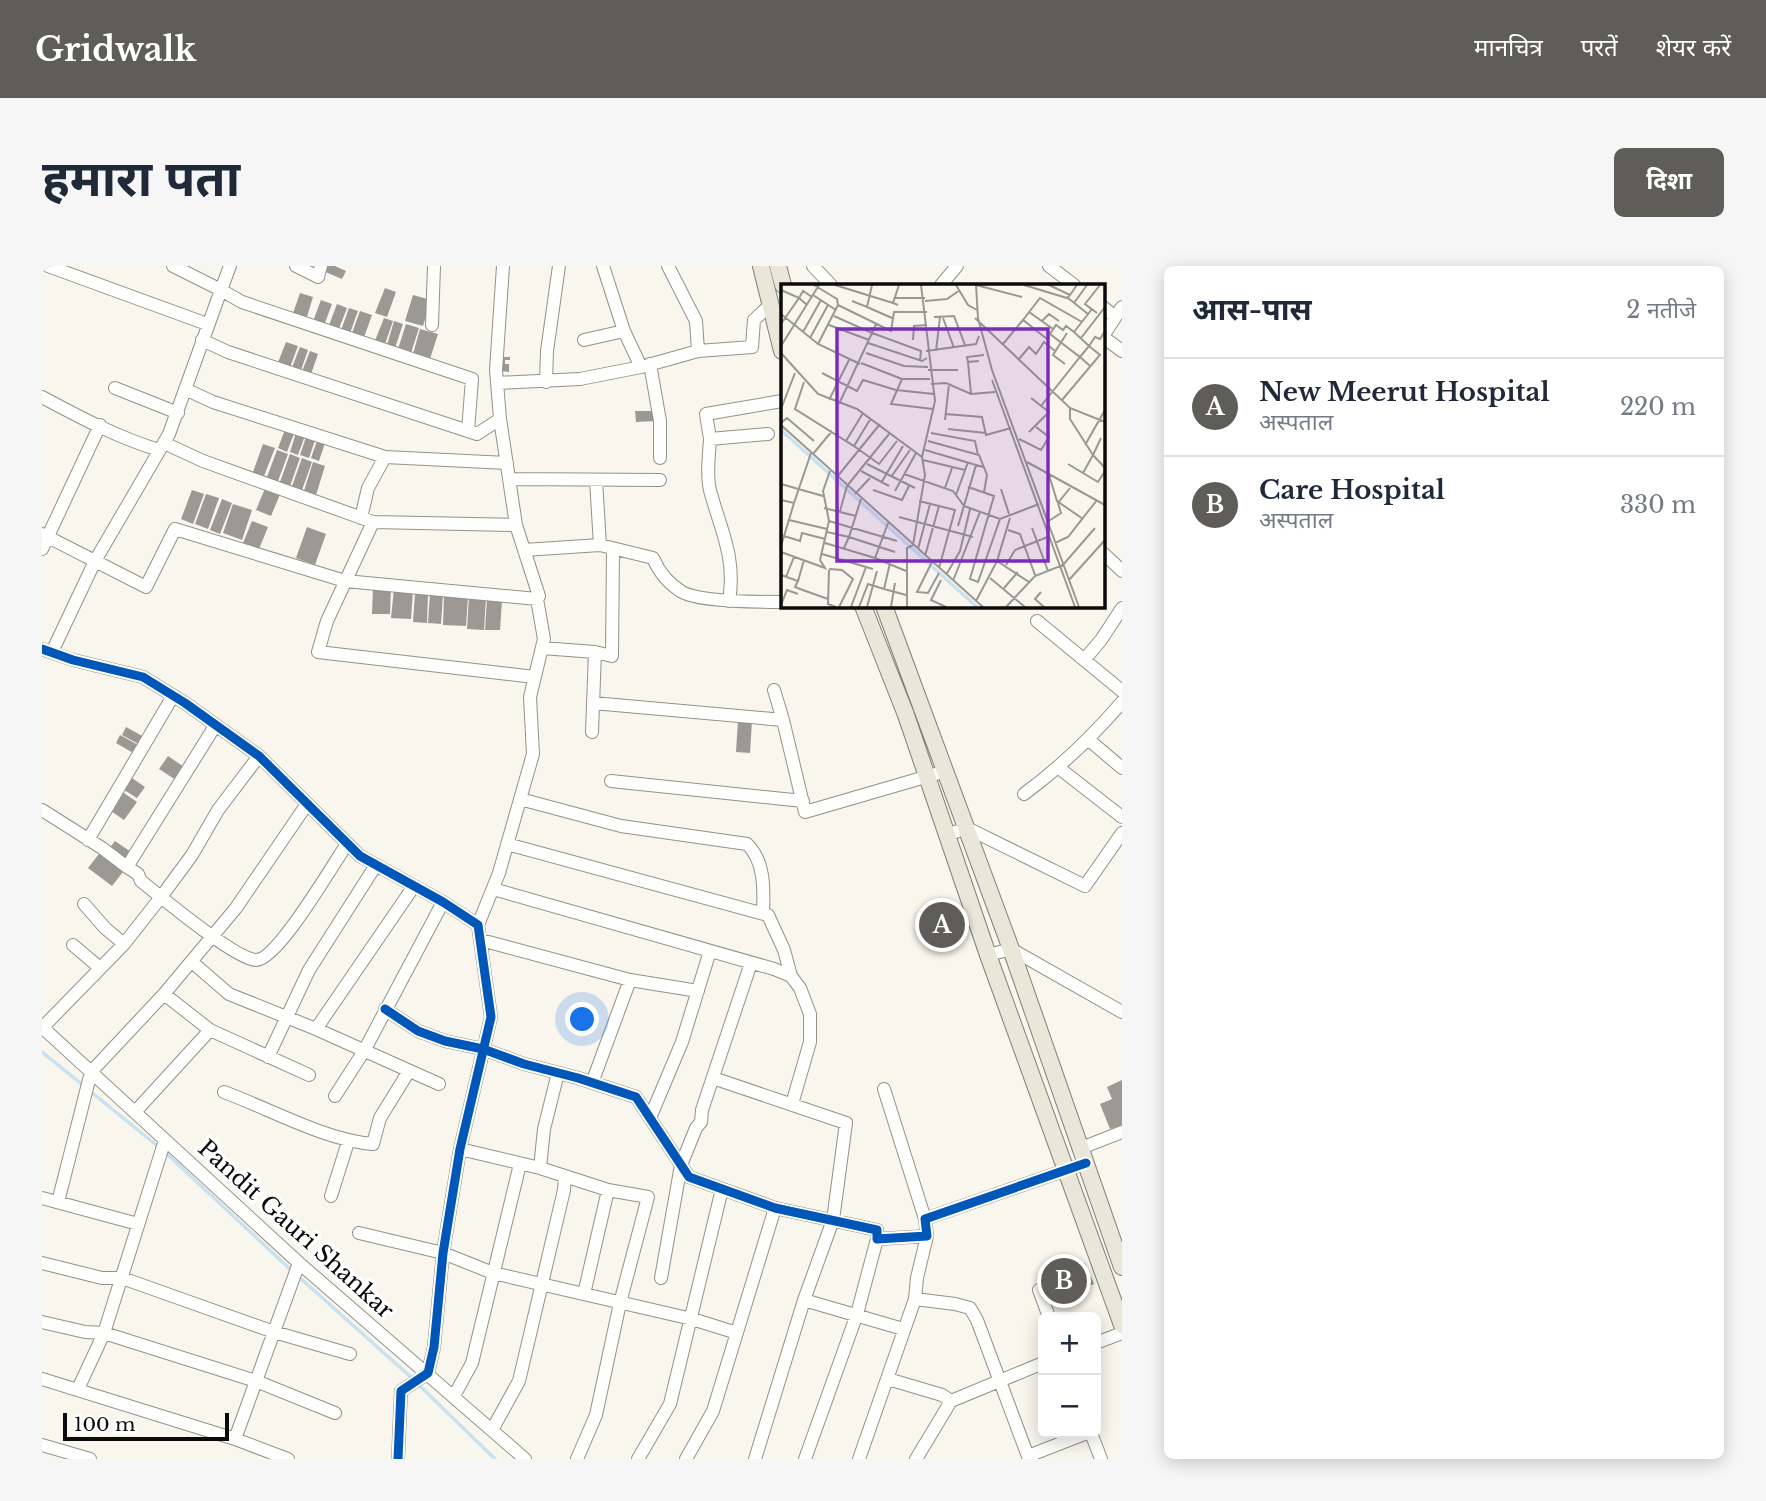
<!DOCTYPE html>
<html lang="hi">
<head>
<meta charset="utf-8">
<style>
	:root { --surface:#fff; --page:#f6f6f7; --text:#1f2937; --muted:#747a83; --line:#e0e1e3; --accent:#5e5d5a }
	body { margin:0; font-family:"Libre Baskerville","Noto Sans Devanagari",serif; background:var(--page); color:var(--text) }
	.controls { position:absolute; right:21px; bottom:21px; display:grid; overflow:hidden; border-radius:10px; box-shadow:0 4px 18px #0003 }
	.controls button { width:63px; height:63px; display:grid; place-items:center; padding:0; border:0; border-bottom:2px solid var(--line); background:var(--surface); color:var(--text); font:35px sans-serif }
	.scale { position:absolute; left:21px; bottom:18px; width:166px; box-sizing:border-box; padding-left:7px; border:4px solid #0b0b0b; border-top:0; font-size:19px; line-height:24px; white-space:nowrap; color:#0b0b0b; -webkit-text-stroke:5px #fff; paint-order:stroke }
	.you { position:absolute; left:541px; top:754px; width:24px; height:24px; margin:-18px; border:5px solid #fff; border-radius:50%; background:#1a73e8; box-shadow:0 0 0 10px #1a73e833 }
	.badge { display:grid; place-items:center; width:46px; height:46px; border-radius:50%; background:var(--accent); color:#fff; font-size:23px; font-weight:700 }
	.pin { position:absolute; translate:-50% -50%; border:4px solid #fff; box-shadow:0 2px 7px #0006 }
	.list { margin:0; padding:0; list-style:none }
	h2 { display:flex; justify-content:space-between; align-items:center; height:91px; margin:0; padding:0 28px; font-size:30px }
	h2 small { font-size:23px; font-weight:400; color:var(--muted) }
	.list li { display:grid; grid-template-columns:46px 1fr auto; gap:21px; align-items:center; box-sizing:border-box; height:98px; padding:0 28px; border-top:2px solid var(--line) }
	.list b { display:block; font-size:26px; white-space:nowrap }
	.list p { margin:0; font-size:23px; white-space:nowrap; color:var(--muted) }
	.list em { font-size:23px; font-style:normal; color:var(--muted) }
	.map { position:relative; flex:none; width:1080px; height:1193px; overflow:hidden; border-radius:10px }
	header { display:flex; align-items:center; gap:42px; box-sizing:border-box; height:98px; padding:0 35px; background:var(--accent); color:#fff }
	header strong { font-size:33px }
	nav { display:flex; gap:38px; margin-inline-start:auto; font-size:24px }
	.intro { display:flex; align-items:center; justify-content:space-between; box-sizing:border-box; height:168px; padding:0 42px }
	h1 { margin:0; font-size:49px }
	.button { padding:18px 32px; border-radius:10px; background:var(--accent); color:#fff; font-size:24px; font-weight:700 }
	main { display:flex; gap:42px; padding:0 42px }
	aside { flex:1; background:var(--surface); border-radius:10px; box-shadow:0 4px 18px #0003 }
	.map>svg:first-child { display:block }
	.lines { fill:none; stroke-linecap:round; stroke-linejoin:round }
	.stream { stroke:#c9e2ef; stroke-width:3.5 }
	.building { fill:#9c9994 }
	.minor-casing { stroke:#92918d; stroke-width:14 }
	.major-casing { stroke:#7f7e7a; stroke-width:18 }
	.minor { stroke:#fefefc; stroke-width:12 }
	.major { stroke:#eae6d9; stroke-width:16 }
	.cycleway-casing { stroke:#fff; stroke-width:13 }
	.cycleway { stroke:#0057b8; stroke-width:9 }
	.labels { text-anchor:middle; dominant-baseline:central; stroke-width:7; stroke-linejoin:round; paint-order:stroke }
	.street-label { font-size:23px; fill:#0b0b0b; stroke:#fff }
	.inset-river { fill:none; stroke:#c9e2ef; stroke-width:3.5 }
	.inset-road { fill:none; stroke:#9a9893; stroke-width:2 }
	.view { fill:#7b2cbf; fill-opacity:0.15; stroke:#7b2cbf; stroke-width:3.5 }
	.inset-edge { fill:none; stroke:#0b0b0b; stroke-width:3.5 }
</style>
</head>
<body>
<header>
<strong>Gridwalk</strong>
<nav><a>मानचित्र</a><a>परतें</a><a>शेयर करें</a></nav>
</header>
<div class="intro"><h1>हमारा पता</h1><a class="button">दिशा</a></div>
<main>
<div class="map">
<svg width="1080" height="1193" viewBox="0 0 1080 1193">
	<rect width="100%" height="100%" fill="#f9f6ee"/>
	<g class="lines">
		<path class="stream" d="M 0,786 L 42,820
			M 48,825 L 118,882
			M 124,887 L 251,1006
			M 257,1011 L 371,1113
			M 377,1119 L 453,1193"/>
	</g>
	<path class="building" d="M 283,0 L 293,0 L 304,5 L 300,13 L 281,5 Z
		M 343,22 L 354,26 L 345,51 L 333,47 Z
		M 258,27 L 271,31 L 264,54 L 250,50 Z
		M 371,29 L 389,34 L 381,60 L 363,55 Z
		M 279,34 L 290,38 L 281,62 L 270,58 Z
		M 295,38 L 305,42 L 296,65 L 286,62 Z
		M 307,42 L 316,45 L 307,70 L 298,67 Z
		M 318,45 L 330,49 L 321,74 L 309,70 Z
		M 342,52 L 351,55 L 342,81 L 332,77 Z
		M 352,55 L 361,58 L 353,82 L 345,79 Z
		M 364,58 L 377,62 L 369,87 L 356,83 Z
		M 378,63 L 396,68 L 388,93 L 371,88 Z
		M 244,76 L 256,80 L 247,104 L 235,99 Z
		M 258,81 L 266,84 L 258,107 L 249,104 Z
		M 268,85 L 276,88 L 268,111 L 259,108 Z
		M 460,91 L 468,91 L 468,94 L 463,94 L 463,98 L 467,98 L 467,106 L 459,105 Z
		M 593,145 L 615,145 L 615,155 L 594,156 Z
		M 244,161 L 253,165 L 245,186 L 236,182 Z
		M 255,164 L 264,167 L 256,189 L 248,186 Z
		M 265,168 L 274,171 L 267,192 L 258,189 Z
		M 276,172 L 284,174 L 277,195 L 269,192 Z
		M 221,178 L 233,182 L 222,210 L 211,206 Z
		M 235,184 L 246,188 L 236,215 L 225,211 Z
		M 248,188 L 258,192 L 248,220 L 238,216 Z
		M 260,192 L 270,196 L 260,224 L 250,220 Z
		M 271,196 L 283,200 L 274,229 L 262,225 Z
		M 224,220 L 239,226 L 229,250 L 214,244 Z
		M 150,224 L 162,228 L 151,258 L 139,253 Z
		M 164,228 L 177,232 L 166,263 L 153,258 Z
		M 180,233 L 190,237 L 178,268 L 168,264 Z
		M 191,238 L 210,244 L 200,274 L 181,267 Z
		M 210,255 L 226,261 L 217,283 L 201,277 Z
		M 265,261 L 284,268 L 273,299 L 254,292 Z
		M 331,321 L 349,321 L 348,348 L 330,348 Z
		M 352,323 L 371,325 L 369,353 L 349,352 Z
		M 373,327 L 386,328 L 385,357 L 371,356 Z
		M 388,327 L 401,328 L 399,358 L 386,357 Z
		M 402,330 L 426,331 L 424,360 L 401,359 Z
		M 427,331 L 444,332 L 442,364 L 425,363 Z
		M 445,333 L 460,334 L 458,364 L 443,364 Z
		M 696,454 L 710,455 L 708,487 L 694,486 Z
		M 84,461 L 104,472 L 100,480 L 80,469 Z
		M 78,469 L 98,480 L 93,488 L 74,477 Z
		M 126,490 L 145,503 L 137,516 L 117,503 Z
		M 87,510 L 103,521 L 95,532 L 79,522 Z
		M 79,525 L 95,536 L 82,554 L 66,543 Z
		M 73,575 L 92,588 L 85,597 L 66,584 Z
		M 60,584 L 84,602 L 70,620 L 46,602 Z
		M 915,645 L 921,661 L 888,674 L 882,658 Z
		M 1080,814 L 1080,859 L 1068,863 L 1058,838 L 1070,833 L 1065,821 Z
		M 1043,997 L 1052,1018 L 1005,1037 L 997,1016 Z"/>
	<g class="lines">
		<g class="minor-casing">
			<path id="minor" d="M 6,0 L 165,58
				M 188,0 L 179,24 L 200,36 L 430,113 L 426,165
				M 254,0 L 276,11 L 279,0
				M 561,0 L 582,65 L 599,101
				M 626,0 L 654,55 L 656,85
				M 771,0 L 789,19
				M 1007,0 L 1032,19
				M 899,19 L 915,0
				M 1061,41 L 1073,51
				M 390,59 L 392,0
				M 1061,70 L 1080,41
				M 1061,71 L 1080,85
				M 160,74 L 186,86 L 435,168 L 458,153
				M 542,74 L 582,65
				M 608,98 L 618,155 L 618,192
				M 504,116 L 505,85 L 517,0
				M 455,117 L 538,113 L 599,101 L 656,85 L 710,81 L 712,54 L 728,39
				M 73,122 L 136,147
				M 143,123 L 171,136 L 343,191 L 465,197
				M 0,131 C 37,151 77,172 117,184
				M 668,173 L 664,148 L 740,135
				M 122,177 L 161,195 L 331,256
				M 467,213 L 618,214
				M 554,214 L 558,279
				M 319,252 L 326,222 L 343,191
				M 474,259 L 331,256 L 285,355 L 276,386 L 493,411
				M 0,268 L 104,321 L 133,263 L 303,315 L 495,333
				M 0,283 L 58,159
				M 482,284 L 558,279 L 611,292 C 617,306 627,318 640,326 C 657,336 719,336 740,336
				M 1061,287 L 1080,305
				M 687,335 C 694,293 680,267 669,228 C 664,212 667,190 668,173 L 726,168
				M 995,355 L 1080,425
				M 500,382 L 553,386
				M 0,383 L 31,394 L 101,411 L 143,437 L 217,490 L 318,590 L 401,636 L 436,659 L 449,751 L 418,883 L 401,987 L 392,1081 L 386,1107 L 359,1125 L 356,1193
				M 10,386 L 53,295 L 127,168 L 179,24 L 131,0
				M 1042,394 L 1059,374 L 1080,342
				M 732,424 L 741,454
				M 551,437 L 741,454 L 763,546 L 904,505
				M 550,466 L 553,386 L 570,390 L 571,283
				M 1047,474 L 1080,502
				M 1017,502 L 1080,551
				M 569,515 L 761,535
				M 982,528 C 1020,500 1049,472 1080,436
				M 478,533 L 579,560 L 705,578 C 723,595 722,624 721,647
				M 0,544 L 60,582 L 85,601 L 173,460
				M 904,569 L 925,562 L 1043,620 L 1080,567
				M 46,574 L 131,430
				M 465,578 L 726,649 L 742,684 L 749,710 L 758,722 L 768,748 L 768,776 L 750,838
				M 85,601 L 96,608 L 99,615 C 119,631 193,693 214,694 C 236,694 291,598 305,578
				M 451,623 L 732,703 L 749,710
				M 42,638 L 63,662 L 82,678
				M 436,659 L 457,607 L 491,488 L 488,431 L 502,373 L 495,333 L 497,330 L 474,259 L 458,153 L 454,104 L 461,0
				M 439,674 L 588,714 L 656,725
				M 31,679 L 58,702
				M 946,689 L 969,683 L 1080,746
				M 150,696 L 187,728 L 274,763 L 397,818
				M 122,728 L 168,764 L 267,809
				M 343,743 L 376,765 L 403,775 L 441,783 L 482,798 L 536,812 L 594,831 L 647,911 L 733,942 L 835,964 L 835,973 L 885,970 L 883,953 L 1044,897
				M 0,761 L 257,997 L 483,1193
				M 1,761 L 82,678 L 119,631 L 150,589 L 176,544 L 217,490
				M 274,763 L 372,620
				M 226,791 L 267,704 L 334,599
				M 671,812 L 804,857 L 791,954 L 762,1034 L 713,1193
				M 550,817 L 588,714
				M 842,823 L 883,953
				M 182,826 C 228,843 283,874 331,878 L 338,852 L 367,805
				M 293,830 L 322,785 L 401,636
				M 93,846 L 168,764
				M 608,852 L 640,776 L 668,685
				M 123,874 L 62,1067 L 214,1115 L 293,1147
				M 1039,882 L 1080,866
				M 418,883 L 498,902 L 566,924 L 606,931 L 578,1037 L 554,1149 L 535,1193
				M 498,902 L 502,863 L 516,807
				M 289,930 L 306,876
				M 0,932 L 96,958
				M 16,936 L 49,806 L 122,728 L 194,642 L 265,538
				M 317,967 L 401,987 L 451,1007 L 650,1053 L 695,1067
				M 0,997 L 60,1012 L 80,1012 L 232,1066 L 308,1088
				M 619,1012 L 639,899 L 654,862 L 659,856 L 660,844 L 709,697
				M 997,1024 L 1007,1051
				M 542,1028 L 566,924
				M 873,1033 L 913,1038 L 928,1042 L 935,1054 L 987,1193
				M 762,1034 L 861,1063
				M 0,1056 L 43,1066 L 62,1067 L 36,1123
				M 1054,1077 L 1080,1067
				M 0,1113 L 193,1173 L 257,997
				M 846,1113 L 900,1129 L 909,1135
				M 412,1130 L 430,1097 L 478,898
				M 450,1164 L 477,1115 L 522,924 L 523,911
				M 1049,1167 L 1059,1193
				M 193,1173 L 246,1193
				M 0,1179 L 48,1193
				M 986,1190 L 1045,1167
				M 596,1193 L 628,1138 L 680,923
				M 644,1193 L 671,1145 L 733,942
				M 763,1193 L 815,1048 L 835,973
				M 817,1193 L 873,1033 L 875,1012 L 885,970
				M 874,1193 L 909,1135 L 1001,1097"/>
		</g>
		<g class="major-casing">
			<path id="major" d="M 719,0 L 740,85
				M 736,0 L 741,19
				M 821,340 L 864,449 L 946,689 L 1080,1059
				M 842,340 L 969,683 L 1080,1001"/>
		</g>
		<use href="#minor" class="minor"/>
		<use href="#major" class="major"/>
		<g class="cycleway-casing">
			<path id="cycleway" d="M 0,383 L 31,394 L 101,411 L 143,437 L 217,490 L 318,590 L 401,636 L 436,659 L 449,751 L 418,883 L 401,987 L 392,1081 L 386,1107 L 359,1125 L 356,1193
				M 343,743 L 376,765 L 403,775 L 441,783 L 482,798 L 536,812 L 594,831 L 647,911 L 733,942 L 835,964 L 835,973 L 885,970 L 883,953 L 1044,897"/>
		</g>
		<use href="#cycleway" class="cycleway"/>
	</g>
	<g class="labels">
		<g class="street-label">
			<text transform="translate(254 963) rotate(42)">Pandit Gauri Shankar</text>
		</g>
	</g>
	<g transform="translate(739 18)">
		<rect width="324" height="324" fill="#f9f6ee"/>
		<path class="inset-river" d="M 0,146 L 196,323"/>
		<path class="inset-road" d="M 33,1 L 56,15 L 57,21 L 37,60M 54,1 L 112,19M 140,1 L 154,117 L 141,173M 175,1 L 187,21 L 196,26M 195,1 L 241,13M 195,1 L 197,34 L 211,86 L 298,323M 243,1 L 286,14 L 289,11M 268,1 L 289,11 L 296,1M 0,6 L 18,14 L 22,7 L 31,13M 32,11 L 55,26M 114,14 L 144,14M 287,14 L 307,30M 71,17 L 86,23 L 91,1M 144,17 L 166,15 L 179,6M 293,19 L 306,1M 57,21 L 110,47 L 113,28 L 146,28M 117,21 L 112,19 L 118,1M 86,23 L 111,34M 248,28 L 272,45M 316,29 L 304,20 L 319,1M 0,30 L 37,60 L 79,80M 53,32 L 91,49 L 58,120M 153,33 L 173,32 L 184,61M 162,34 L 173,64M 194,34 L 289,124 L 324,138M 242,36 L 259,14 L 301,38M 261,37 L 268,30 L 278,37M 0,40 L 18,14 L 26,21M 95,40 L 91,49 L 140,67 L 139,77M 48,41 L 88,56M 22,48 L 40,16M 293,48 L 311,25M 29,54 L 47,21M 300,54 L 324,23M 132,56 L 133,42 L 146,41M 87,59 L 141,77 L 146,74M 222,60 L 242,36 L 266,55M 0,62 L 38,1M 145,67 L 195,60 L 198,52M 155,67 L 159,33M 0,69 L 37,110 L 76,125 L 141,173 L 144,191 L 132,261 L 126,264 L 126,323M 85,69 L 123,82 L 147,83M 238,75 L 248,63 L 255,70 L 263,58 L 274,67M 187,78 L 186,73 L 203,71M 80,79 L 121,95M 284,80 L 272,71 L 286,49M 147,86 L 177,86M 41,89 L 76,107 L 82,96 L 115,106 L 153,110M 149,95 L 121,95 L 110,120 L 152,125M 211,96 L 294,323M 23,98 L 14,125 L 73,162 L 90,134M 150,100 L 165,99 L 190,110 L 214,108M 190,110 L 187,78 L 198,77M 48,116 L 68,76M 281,116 L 319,71 L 308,62 L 293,48 L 285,42 L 282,46 L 275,41 L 269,50 L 299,73 L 308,62 L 314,53 L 319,55 L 324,47M 260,122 L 299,73 L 309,82M 289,124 L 289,135 L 312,171 L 302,189M 0,125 L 14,89M 164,130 L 201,133 L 205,151 L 230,144M 164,136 L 168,100M 0,139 L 6,134 L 33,157M 0,141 L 202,323M 167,145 L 205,149M 248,148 L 268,128 L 250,114M 150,149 L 194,157 L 197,171M 320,154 L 312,171 L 324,184M 238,155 L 260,166 L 268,153 L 255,143M 65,157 L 82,129M 147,157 L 198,171 L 206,191 L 203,208M 304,161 L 324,126M 73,162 L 98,180 L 116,157M 144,166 L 202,183M 32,170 L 51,147M 142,176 L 184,186M 246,178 L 324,221M 86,180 L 134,204M 287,180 L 317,198 L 324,187M 80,187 L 108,202M 123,190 L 172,207 L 183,222 L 219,235 L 258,220M 268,191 L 276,217 L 302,235M 56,193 L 99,140M 110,193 L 129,166M 100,199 L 122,162M 0,200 L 42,212M 187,203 L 213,212 L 189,295 L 197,298 L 219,235M 164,204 L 171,184M 220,205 L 228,230M 92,206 L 121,216 L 128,202M 114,207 L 135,169M 74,210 L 89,194M 175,211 L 187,178M 80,215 L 68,253 L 114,268M 0,216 L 13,219 L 0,262M 138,217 L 174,226 L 158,284M 13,219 L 30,169M 43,224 L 75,232M 59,227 L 66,202 L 108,150M 118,233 L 192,253M 8,236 L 46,245M 48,237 L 116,257M 266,238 L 280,229 L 277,219 L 289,204M 177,242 L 195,181M 251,244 L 267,287M 227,246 L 239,250 L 254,291M 46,248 L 68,253 L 63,264M 3,252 L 19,257 L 21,249 L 44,255M 44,259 L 94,274 L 107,239M 274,259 L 287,253 L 316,216M 137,265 L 149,220M 0,268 L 44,284 L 39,276 L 48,237 L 42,207 L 49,187M 41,270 L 92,285M 144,272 L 158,222M 94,274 L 125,287M 216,277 L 248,298M 151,278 L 136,308 L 147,309 L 158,289M 109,279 L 103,305 L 125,311M 225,281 L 234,266 L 269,252M 48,285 L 61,286 L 72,295 L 58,323M 48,286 L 47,320 L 55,323M 0,291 L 17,297 L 14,303 L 19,305 L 47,315M 165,291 L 179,267 L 189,225M 5,293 L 13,273M 209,294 L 244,323M 160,296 L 150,316 L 165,323M 288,296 L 324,256M 17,297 L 23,276M 172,297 L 199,228M 223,304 L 237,288M 260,308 L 254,315 L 263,323M 195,317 L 216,277 L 229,234M 0,321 L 6,306 L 17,310M 70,323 L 85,283M 78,323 L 87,300 L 103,305M 86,323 L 96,287M 110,323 L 114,299M 225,323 L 254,292 L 282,281 L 314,244"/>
		<path class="view" d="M 56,45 L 267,45 L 267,277 L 56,277 Z"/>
		<rect width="324" height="324" class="inset-edge"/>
	</g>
</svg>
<div class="controls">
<button>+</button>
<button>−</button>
</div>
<div class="scale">100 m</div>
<div class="you"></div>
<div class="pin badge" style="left:900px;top:659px">A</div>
<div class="pin badge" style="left:1022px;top:1015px">B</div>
</div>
<aside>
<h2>आस-पास<small>2 नतीजे</small></h2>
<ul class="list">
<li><span class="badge">A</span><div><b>New Meerut Hospital</b><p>अस्पताल</p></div><em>220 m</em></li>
<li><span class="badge">B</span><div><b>Care Hospital</b><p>अस्पताल</p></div><em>330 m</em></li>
</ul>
</aside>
</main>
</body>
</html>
